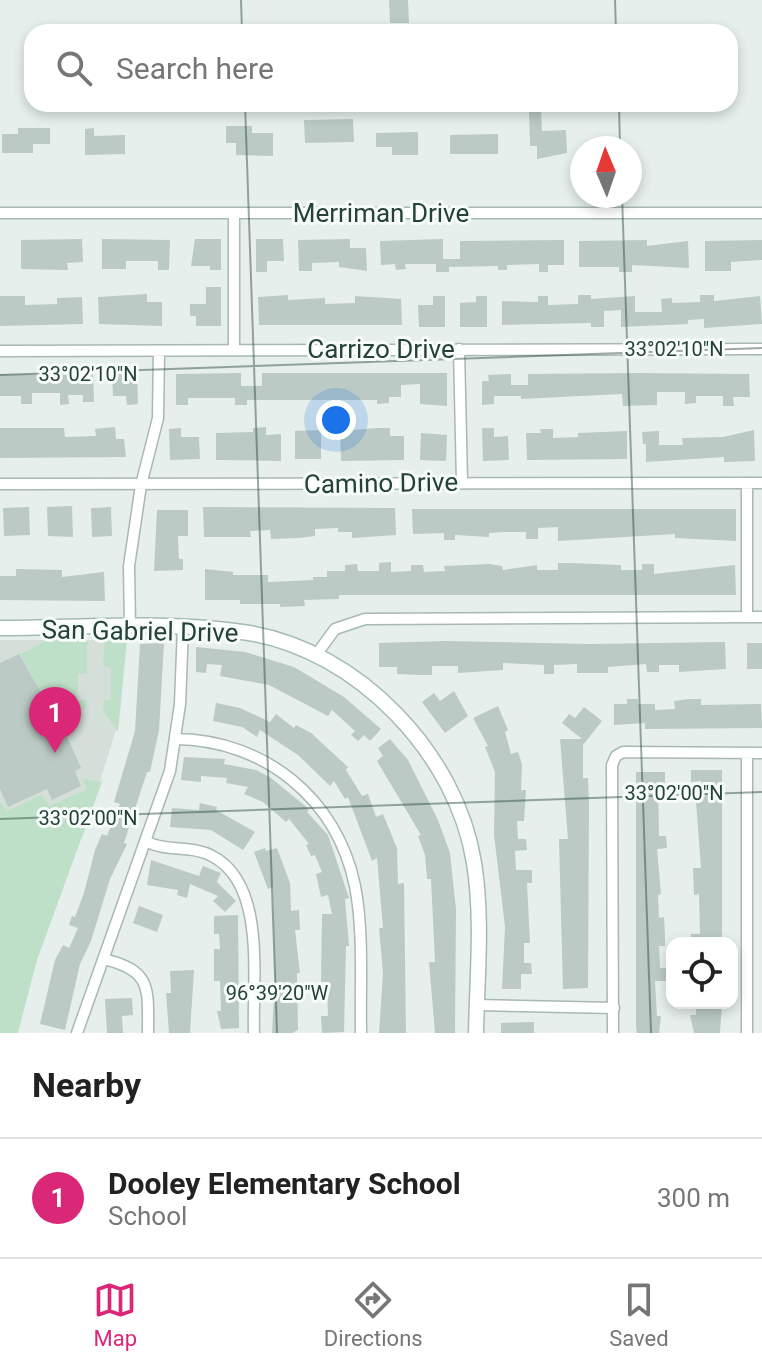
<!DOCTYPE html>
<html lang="en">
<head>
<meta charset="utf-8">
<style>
	:root { --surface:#fff; --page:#f2f2f2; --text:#222; --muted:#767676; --line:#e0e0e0; --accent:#db2777 }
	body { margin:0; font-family:Roboto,sans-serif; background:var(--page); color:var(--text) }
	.controls { position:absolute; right:24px; bottom:24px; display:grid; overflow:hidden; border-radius:16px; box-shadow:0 4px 12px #0003 }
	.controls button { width:72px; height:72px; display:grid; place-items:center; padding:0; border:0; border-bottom:2px solid var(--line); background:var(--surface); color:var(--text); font:40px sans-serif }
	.compass { position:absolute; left:570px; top:136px; width:72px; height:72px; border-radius:50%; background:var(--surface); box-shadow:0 4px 12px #0003; rotate:358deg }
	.you { position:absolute; left:336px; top:420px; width:28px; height:28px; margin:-20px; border:6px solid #fff; border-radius:50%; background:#1a73e8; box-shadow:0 0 0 12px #1a73e833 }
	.badge { display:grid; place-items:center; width:52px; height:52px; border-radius:50%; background:var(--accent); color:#fff; font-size:26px; font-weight:700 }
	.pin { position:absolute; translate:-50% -66px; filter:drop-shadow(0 2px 4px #0008) }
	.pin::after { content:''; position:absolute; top:42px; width:28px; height:24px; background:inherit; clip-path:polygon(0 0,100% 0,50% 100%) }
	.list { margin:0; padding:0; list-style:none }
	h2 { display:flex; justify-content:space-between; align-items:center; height:104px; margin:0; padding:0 32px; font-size:34px }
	h2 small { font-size:26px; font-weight:400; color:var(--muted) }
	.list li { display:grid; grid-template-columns:52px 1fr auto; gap:24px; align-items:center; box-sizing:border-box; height:120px; padding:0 32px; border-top:2px solid var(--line) }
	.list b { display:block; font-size:30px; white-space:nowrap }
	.list p { margin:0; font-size:26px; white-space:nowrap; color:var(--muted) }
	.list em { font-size:26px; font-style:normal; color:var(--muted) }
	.icon { flex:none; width:44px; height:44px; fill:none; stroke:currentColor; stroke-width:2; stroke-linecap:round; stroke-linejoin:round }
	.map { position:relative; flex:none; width:762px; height:1033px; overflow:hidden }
	.search { position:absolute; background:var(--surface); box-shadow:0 4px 12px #0003; left:24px; right:24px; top:24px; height:88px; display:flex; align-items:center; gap:20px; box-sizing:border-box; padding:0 28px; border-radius:24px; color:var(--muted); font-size:30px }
	.sheet { height:224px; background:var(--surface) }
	nav { display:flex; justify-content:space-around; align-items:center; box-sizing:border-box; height:112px; border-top:2px solid var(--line); background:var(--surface); font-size:22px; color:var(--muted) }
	nav a { display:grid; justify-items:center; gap:4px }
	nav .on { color:var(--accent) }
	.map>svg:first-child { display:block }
	.built { fill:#d4dfda }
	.green { fill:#bfe0c8 }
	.building { fill:#bbcac4 }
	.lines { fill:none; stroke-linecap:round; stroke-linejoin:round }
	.street-casing { stroke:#a8b8b2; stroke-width:13 }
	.secondary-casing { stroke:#a4bbb3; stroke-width:17 }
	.street { stroke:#fff; stroke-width:10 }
	.secondary { stroke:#fff; stroke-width:14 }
	.ticks { fill:none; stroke:#24423a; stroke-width:2; stroke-opacity:0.45 }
	.labels { text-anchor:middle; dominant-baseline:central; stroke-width:6; stroke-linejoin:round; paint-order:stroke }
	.street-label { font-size:26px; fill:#24423a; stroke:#f7fbf9 }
	.ticks-label { font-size:20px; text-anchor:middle; fill:#24423a; stroke:#f7fbf9; stroke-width:6; stroke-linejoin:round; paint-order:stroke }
</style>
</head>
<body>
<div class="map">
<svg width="762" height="1033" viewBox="0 0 762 1033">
	<rect width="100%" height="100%" fill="#e6efeb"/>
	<path class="built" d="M 0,640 L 125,640 L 119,720 L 82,839 L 0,811 Z"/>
	<path class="green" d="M 50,638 L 81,638 L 87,642 L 87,673 L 78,674 L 78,700 L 87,700 L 87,707 L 64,722 L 54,702 L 48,704 L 20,655 Z
		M 105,638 L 127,640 L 118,732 L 104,712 L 103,701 L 111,699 L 111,668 L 103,666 Z
		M 83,779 L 101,782 L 103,779 L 37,960 L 18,1033 L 0,1033 L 0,802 L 8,811 L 41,795 L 50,806 L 87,789 Z"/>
	<path class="building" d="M 389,0 L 408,0 L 409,23 L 390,23 Z
		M 529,109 L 541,109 L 542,131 L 566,130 L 567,153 L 537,159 L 537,146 L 530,146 Z
		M 353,119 L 354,142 L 305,143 L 304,120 Z
		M 226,126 L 252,126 L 252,133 L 273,133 L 273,156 L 236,155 L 236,143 L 226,143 Z
		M 18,128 L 50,128 L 50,144 L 33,144 L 33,153 L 2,153 L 2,134 L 18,134 Z
		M 94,128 L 94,136 L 125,135 L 125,154 L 85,155 L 85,129 Z
		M 418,132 L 418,155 L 392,155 L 392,147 L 376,147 L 376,133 Z
		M 498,134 L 498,154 L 450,154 L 450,135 Z
		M 82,239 L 83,262 L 67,263 L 68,270 L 21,269 L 21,240 Z
		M 102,239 L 170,240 L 169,270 L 158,270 L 158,261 L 126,261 L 126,269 L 102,269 Z
		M 195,239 L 221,239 L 221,270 L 210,270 L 210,266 L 191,266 Z
		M 256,239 L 283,239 L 284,261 L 267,261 L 267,272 L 256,272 Z
		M 350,239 L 350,248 L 366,248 L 367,271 L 339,267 L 339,262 L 312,263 L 312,271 L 299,271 L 298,240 Z
		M 443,239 L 443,259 L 460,259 L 460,241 L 564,240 L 564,265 L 548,265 L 548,272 L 539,272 L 539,264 L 507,265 L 507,270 L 498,270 L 498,266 L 449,267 L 449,272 L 436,272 L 436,264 L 405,264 L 406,269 L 396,270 L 395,264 L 381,265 L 380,241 Z
		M 647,240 L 647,246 L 688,241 L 689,268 L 632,265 L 632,272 L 619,272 L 619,267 L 579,267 L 579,241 Z
		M 762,240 L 762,260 L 731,262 L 731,271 L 705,271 L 705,241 Z
		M 206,287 L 221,287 L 221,326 L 196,326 L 196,316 L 190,316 L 190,304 L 206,304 Z
		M 147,294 L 147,302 L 162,302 L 162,326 L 99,324 L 98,297 Z
		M 288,295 L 288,300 L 325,298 L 325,304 L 355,303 L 355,296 L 401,299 L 402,325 L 259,325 L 258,297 Z
		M 578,295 L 591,295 L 591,299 L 635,296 L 635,312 L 662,312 L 661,299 L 672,298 L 672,303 L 700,302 L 700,295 L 714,295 L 714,301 L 760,296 L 762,324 L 704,328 L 704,319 L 688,320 L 688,324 L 621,327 L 621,310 L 604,311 L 604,327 L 591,327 L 591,323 L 502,325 L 502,301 L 538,302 L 538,296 L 548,296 L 548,305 L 578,304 Z
		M 0,296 L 25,296 L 25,305 L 57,304 L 57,298 L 82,297 L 83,324 L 0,326 Z
		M 433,296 L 445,296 L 445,327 L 419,327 L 418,305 L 433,305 Z
		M 476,296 L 487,296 L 487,327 L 460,327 L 460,303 L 476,302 Z
		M 112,373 L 137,373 L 138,404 L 127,405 L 126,396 L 113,396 Z
		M 241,373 L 241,386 L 262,386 L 262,373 L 447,373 L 447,406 L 420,404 L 420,384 L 401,385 L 401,397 L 389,397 L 389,403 L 377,404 L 377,400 L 247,400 L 247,405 L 235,405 L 235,398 L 188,398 L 188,405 L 176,405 L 176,374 Z
		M 635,373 L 749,374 L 750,397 L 733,397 L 734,406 L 723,406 L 723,396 L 696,396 L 696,403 L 685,404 L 685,392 L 657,392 L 657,405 L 623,406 L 622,394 L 521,399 L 521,396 L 494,396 L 494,404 L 482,405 L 482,381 L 489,381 L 488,375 L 511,374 L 511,385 L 528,385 L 528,374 Z
		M 0,374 L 93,375 L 94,402 L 83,402 L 83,395 L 68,395 L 69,404 L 60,405 L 60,393 L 32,393 L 32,404 L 21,404 L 21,396 L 0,396 Z
		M 115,427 L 116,439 L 124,439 L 126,457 L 0,458 L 0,428 L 64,428 L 65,437 L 96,436 L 95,429 Z
		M 266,427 L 266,435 L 281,434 L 281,461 L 216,460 L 216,433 L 253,432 L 253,428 Z
		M 181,428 L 181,437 L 199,437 L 200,459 L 170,460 L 169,429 Z
		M 378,428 L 390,428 L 390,436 L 404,436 L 404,460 L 341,461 L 340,431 Z
		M 482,428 L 494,428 L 494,437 L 508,436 L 509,460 L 483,461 Z
		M 540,429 L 553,429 L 553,438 L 578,437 L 578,433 L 627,431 L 627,459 L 527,460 L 526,433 L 541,433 Z
		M 321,430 L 321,459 L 295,459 L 295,431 Z
		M 754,430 L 755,461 L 724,462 L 724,457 L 646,462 L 646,444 L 643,444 L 642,432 L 659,431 L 659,445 L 683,445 L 682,438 L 723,437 Z
		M 421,433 L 447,435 L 446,461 L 420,460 Z
		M 72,506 L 73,537 L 48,536 L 47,507 Z
		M 29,507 L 30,535 L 4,536 L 3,508 Z
		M 111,507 L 112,536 L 92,537 L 91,508 Z
		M 203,507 L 395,508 L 396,535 L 352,538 L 352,532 L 338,532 L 338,528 L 315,529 L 315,536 L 298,538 L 271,539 L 270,530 L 250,531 L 251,537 L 204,537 Z
		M 412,509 L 736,509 L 736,541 L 675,538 L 675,534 L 558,541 L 558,527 L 538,528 L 538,539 L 526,539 L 526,532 L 504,532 L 489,533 L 489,537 L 455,535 L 455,540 L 444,540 L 444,533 L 413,534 Z
		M 157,510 L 188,510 L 188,536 L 178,536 L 179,559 L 183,559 L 183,570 L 154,571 Z
		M 391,562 L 391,572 L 411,571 L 411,565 L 423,565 L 424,572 L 445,571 L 444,566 L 489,564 L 502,566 L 503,570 L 537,565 L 537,570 L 558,570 L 558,563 L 569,563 L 621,565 L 621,570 L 642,570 L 642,564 L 654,564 L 654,574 L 735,565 L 736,595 L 339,595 L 339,599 L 304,600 L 305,606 L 280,607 L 280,604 L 240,604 L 240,600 L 205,600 L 205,569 L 233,572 L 233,575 L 268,575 L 268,582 L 313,580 L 313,577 L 327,577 L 327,571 L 345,571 L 345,565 L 357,564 L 358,571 L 379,571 L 379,563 Z
		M 16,569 L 62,570 L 62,577 L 104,572 L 105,601 L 0,600 L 0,576 L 16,576 Z
		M 446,641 L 589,644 L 725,642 L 726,669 L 679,672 L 679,665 L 659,665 L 659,672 L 647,672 L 646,664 L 608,667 L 608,673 L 577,673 L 577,664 L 554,665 L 554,674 L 544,674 L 544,665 L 503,663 L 503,670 L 458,673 L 458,666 L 432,666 L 432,675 L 419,675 L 397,674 L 397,667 L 379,667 L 379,643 Z
		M 164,643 L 159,730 L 150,772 L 147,772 L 124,843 L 127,844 L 110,879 L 91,941 L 80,964 L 65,1030 L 40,1024 L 55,960 L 63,945 L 69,948 L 78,928 L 69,925 L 72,916 L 75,917 L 84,893 L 95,850 L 102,834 L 107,836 L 120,804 L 114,802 L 135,731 L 140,644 Z
		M 747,643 L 762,643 L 762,669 L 747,669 Z
		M 196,647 L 245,652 L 294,667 L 344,697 L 381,729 L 370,741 L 364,735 L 358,741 L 351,735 L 355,731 L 332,710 L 328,716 L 269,685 L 220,676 L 222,665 L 207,664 L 206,673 L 196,672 Z
		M 19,654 L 46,701 L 42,702 L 48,716 L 58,711 L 64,722 L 61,723 L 81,768 L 75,771 L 81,786 L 52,800 L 47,789 L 8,807 L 0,789 L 0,663 Z
		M 454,691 L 468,716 L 445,733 L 422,702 L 434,693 L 440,701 Z
		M 627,699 L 638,699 L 638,704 L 655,704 L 655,710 L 675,709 L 674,701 L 689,699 L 701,699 L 701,705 L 761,704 L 762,728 L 645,729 L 645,723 L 614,725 L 614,704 L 627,704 Z
		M 216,703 L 240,708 L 270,722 L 276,714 L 294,728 L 296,725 L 311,733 L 348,767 L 346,770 L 362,796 L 368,794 L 376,817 L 383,814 L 397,848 L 398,884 L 404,883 L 406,1033 L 379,1033 L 383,973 L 379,928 L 383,928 L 377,858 L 372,861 L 348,797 L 345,799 L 334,781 L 330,786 L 298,755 L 260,730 L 257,737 L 242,727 L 213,721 Z
		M 498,706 L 508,730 L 505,732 L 511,754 L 518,752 L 522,764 L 521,790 L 526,790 L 524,821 L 517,821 L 518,839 L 526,839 L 527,850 L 515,851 L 516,870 L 532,870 L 532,883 L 527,883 L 530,943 L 524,943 L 524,963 L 531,963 L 532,974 L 521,974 L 521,989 L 502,989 L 505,927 L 494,835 L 495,772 L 485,747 L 488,746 L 473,718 Z
		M 584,707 L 602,721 L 583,745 L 583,778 L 588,778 L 589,804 L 588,988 L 563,989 L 559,839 L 568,839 L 560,739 L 582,739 L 562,723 L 569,714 L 575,718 Z
		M 390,739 L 408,760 L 438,820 L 450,853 L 456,909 L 455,1033 L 435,1033 L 429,962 L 435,962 L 431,879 L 427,879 L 425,855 L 418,836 L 421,835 L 377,761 L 383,756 L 378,748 Z
		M 184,757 L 225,759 L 224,764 L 256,770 L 271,778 L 309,809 L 307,812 L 328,835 L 349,898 L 345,899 L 349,946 L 346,946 L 344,1032 L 322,1033 L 321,1016 L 328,1016 L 327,982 L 321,982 L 322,914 L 332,914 L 328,895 L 321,897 L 316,874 L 322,872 L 315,855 L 311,856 L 306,845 L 309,844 L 289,819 L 286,822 L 263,802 L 244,794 L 248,787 L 226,783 L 227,778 L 201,776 L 201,782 L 181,780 Z
		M 691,770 L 722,770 L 722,943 L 691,943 L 691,934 L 700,934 L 699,894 L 694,895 L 693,868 L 701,868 L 696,802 L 702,802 L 701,781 L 691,782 Z
		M 636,772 L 665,772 L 665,783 L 658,783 L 659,836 L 666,836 L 667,848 L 657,849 L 661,894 L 658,895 L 659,918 L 664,917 L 665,935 L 665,946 L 659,946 L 660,968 L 668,968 L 668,981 L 655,981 L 657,1016 L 661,1016 L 659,1033 L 637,1033 L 636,1027 Z
		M 200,803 L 217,807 L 216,810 L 255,832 L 243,850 L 211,830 L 170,827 L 172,808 L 199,810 Z
		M 265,848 L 266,851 L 277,848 L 290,883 L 291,911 L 299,910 L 300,930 L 295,930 L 300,973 L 297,973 L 298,1030 L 292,1033 L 272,1033 L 275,978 L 273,887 L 268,889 L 254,852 Z
		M 151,860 L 199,876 L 203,866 L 221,873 L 217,882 L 236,901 L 225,912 L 213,901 L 218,896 L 190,884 L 187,898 L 177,895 L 178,890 L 147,885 Z
		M 139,906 L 163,915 L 157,932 L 133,923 Z
		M 238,915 L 239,1028 L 221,1029 L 217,1011 L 221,1011 L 220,981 L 214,981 L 214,949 L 220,949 L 219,934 L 214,934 L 214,916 Z
		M 194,970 L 190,1033 L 169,1033 L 166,993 L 171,993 L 170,971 Z
		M 132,998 L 133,1015 L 122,1016 L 123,1033 L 107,1033 L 105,999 Z
		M 696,1003 L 722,1003 L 720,1033 L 694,1033 L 690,1015 L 696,1015 Z
		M 534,1022 L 534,1033 L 501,1033 L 501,1023 Z"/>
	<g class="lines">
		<g class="street-casing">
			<path id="street" d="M 0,213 L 762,213
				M 234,213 L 234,348
				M 459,349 L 462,482
				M 0,351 L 762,349
				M 747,483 L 747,617
				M 0,484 L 762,483
				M 130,627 L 129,566 L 141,485 L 158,418 L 159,351
				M 316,655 L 335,629 L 365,619 L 762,617
				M 176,739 C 264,740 337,798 355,886 C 364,932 360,985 361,1033
				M 147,842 C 168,852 192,845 212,856 C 267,884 252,980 254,1033
				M 104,959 C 152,971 148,988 148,1033
				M 477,1005 L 614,1008
				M 77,1033 L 170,771 L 180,704 L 183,628
				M 613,1033 L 612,765 L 616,756 L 623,752 L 762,753
				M 747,1033 L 747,753"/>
		</g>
		<g class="secondary-casing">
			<path id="secondary" d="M 0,628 C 82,628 168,620 249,633 C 358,651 457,754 474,863 C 483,918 477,978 476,1033"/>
		</g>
		<use href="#street" class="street"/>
		<use href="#secondary" class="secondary"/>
	</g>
	<path class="ticks" d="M 241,0 L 242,32M 615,0 L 616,32M 245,104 L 277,1033M 619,104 L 620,148M 622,196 L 651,1033M 0,375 L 762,348M 0,819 L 762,792"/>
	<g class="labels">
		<g class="street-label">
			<text x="381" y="213">Merriman Drive</text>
			<text x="381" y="349">Carrizo Drive</text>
			<text transform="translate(381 483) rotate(-1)">Camino Drive</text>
			<text transform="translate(140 631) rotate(1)">San Gabriel Drive</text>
		</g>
	</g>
	<g class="ticks-label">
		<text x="674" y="356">33°02'10"N</text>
		<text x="88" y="381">33°02'10"N</text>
		<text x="674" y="800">33°02'00"N</text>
		<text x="88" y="825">33°02'00"N</text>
		<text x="277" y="1000">96°39'20"W</text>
	</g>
</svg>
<div class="controls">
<button><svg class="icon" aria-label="locate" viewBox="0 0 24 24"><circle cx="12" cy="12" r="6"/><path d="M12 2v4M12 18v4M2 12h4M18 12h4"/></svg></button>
</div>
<svg class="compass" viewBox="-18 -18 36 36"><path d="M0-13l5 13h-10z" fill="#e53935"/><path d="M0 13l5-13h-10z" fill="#767676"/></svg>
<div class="you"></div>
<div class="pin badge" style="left:55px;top:753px">1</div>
<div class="search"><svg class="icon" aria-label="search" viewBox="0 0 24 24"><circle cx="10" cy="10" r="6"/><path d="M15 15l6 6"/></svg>Search here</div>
</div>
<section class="sheet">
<h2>Nearby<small></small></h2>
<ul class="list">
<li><span class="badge">1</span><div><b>Dooley Elementary School</b><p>School</p></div><em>300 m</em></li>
</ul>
</section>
<nav>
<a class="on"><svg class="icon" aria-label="map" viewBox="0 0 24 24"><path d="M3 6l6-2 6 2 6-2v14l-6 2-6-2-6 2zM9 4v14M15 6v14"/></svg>Map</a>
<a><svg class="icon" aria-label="directions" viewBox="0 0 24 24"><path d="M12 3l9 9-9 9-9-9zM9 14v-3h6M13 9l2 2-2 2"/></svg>Directions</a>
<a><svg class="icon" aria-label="saved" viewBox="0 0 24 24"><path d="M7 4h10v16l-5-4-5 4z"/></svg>Saved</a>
</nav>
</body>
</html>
